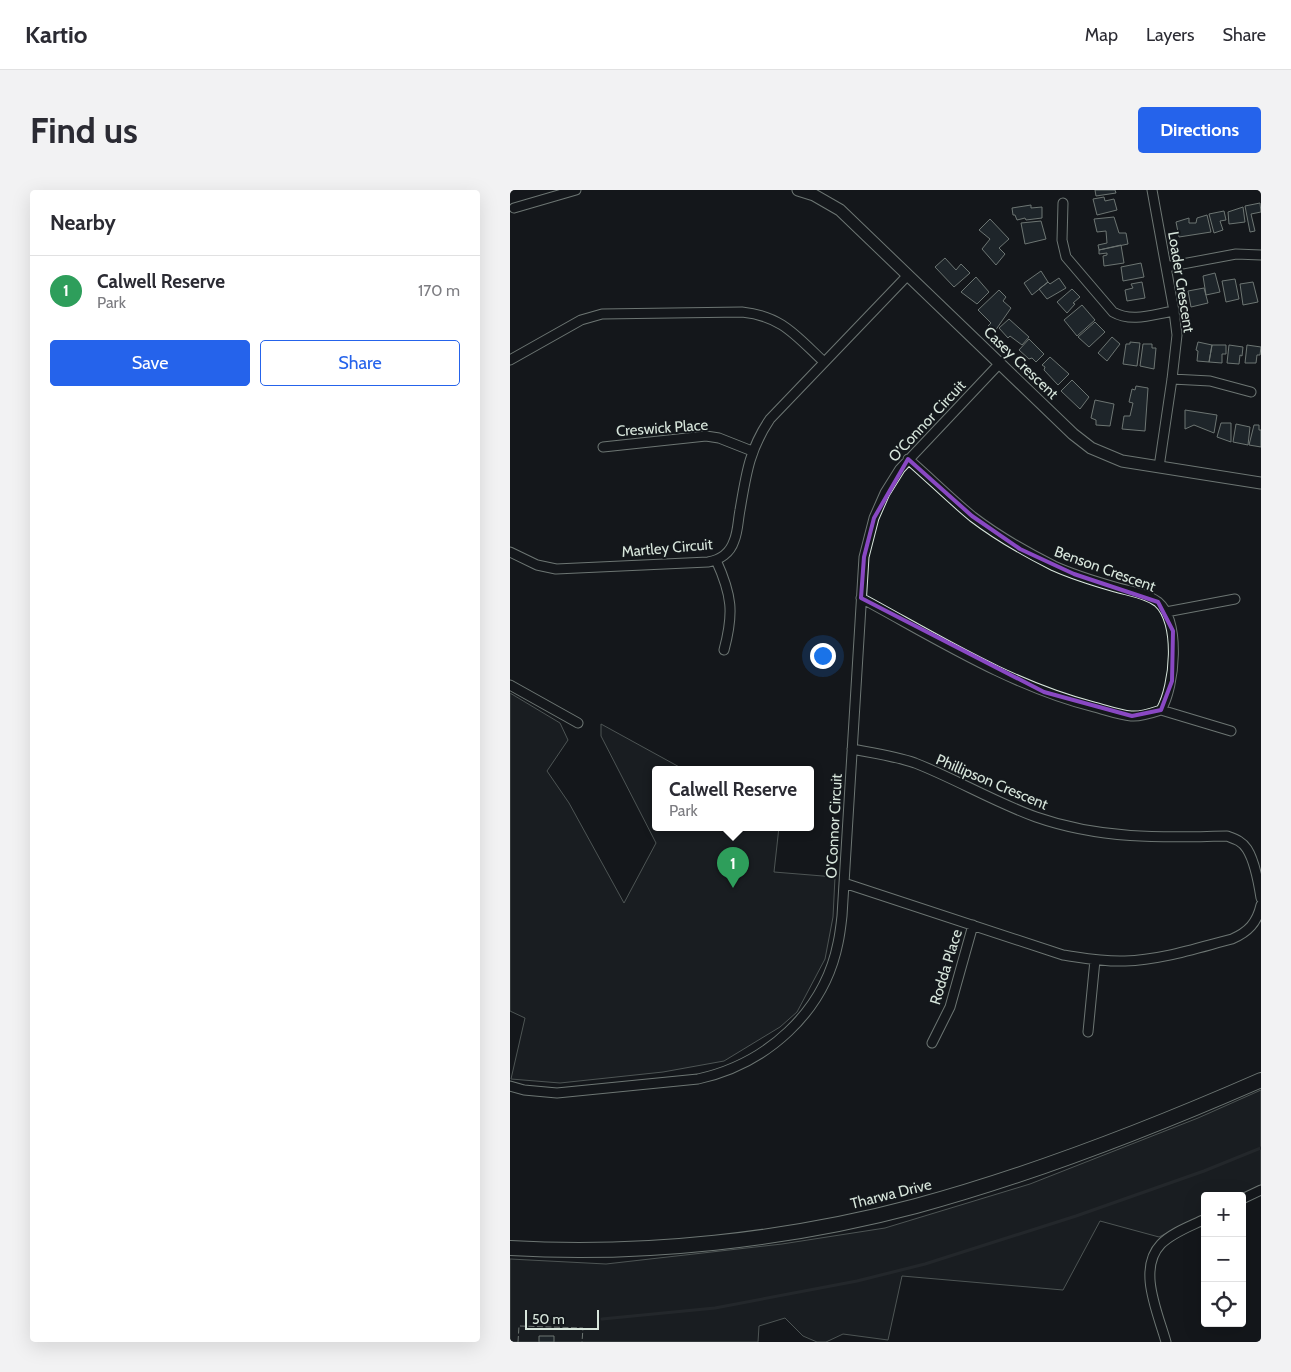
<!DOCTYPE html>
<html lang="en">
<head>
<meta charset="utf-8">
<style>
	:root { --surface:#fff; --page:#f2f2f3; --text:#2b2b33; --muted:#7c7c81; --line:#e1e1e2; --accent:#2563eb }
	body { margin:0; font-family:Cabin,sans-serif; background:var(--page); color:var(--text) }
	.controls { position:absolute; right:15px; bottom:15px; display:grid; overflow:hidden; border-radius:5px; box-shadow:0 5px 20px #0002 }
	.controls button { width:45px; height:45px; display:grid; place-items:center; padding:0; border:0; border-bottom:1px solid var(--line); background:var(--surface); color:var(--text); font:25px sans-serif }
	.scale { position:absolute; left:15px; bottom:12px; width:74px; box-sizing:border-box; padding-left:5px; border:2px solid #d8e6dc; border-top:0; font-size:14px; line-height:18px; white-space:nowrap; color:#d8e6dc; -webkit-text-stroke:4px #14181c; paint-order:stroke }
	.you { position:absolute; left:312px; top:465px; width:18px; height:18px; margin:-12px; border:4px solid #fff; border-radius:50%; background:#1a73e8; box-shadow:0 0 0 8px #1a73e833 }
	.badge { display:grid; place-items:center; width:32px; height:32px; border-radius:50%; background:var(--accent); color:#fff; font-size:16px; font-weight:700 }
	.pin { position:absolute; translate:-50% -41px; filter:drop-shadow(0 1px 2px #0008) }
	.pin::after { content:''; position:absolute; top:26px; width:18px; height:15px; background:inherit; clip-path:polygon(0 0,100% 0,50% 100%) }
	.popup { position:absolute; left:142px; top:576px; width:162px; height:65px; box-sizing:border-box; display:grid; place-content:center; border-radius:5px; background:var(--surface); filter:drop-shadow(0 1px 4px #0005); font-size:16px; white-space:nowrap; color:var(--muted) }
	.popup b { font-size:19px; color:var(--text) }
	.popup::after { content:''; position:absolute; left:50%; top:100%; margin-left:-10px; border:10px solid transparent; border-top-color:var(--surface) }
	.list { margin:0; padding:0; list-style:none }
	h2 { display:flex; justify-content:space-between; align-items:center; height:65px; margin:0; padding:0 20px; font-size:21px }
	h2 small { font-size:16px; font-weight:400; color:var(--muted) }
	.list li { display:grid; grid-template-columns:32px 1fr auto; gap:15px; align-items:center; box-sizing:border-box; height:70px; padding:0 20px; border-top:1px solid var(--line) }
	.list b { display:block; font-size:19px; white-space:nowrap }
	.list p { margin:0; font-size:16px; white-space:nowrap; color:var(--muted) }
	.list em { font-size:16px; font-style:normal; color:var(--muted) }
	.actions { display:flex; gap:10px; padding:15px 20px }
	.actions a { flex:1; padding:11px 0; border:1px solid var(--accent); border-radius:5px; text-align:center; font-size:18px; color:var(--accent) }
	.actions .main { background:var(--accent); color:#fff }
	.icon { flex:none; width:28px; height:28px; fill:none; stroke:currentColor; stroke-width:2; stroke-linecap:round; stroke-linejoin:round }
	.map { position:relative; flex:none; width:751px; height:1152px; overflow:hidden; border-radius:5px }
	header { display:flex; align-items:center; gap:30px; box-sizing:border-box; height:70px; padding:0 25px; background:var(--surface); border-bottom:1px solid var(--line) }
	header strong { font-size:24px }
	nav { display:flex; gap:28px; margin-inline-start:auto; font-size:18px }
	.intro { display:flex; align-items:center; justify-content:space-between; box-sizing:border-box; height:120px; padding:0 30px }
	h1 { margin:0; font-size:35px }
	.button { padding:12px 22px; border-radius:5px; background:var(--accent); color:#fff; font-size:18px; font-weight:700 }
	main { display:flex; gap:30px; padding:0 30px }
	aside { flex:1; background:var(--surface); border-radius:5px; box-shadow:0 5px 20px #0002 }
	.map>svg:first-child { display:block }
	.green { fill:#202428; stroke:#939e99 }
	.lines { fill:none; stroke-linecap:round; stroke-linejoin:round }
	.stream { stroke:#363b3e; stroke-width:3 }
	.building { fill:#2c363c; stroke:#d8e6dc }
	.minor-casing { stroke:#d8e6dc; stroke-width:11 }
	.tertiary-casing { stroke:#d8e6dc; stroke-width:13 }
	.primary-casing { stroke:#d8e6dc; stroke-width:16 }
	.minor { stroke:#14181c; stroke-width:9 }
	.tertiary { stroke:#14181c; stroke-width:11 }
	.primary { stroke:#14181c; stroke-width:14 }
	.fence { stroke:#d8e6dc; stroke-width:1; stroke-dasharray:6 2.5; stroke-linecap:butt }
	.marked { fill:none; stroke:#8948c3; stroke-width:4; stroke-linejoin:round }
	.labels { text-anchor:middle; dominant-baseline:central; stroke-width:4; stroke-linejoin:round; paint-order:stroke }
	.street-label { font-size:15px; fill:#d8e6dc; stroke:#14181c }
</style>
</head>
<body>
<header>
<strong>Kartio</strong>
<nav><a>Map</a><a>Layers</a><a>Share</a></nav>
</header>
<div class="intro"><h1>Find us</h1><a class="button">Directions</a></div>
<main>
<aside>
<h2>Nearby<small></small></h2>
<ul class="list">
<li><span class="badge" style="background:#2e9e5b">1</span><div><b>Calwell Reserve</b><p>Park</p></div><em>170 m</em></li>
</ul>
<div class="actions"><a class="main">Save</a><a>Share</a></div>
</aside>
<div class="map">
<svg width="751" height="1152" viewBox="0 0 751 1152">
	<rect width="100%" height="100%" fill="#14181c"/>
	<path class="green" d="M 0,503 L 50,533 L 58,550 L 37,581 L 59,613 L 114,713 L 146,653 L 91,546 L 91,534 L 173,579 L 146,579 L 146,637 L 269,637 L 264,682 L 325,687 L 323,727 L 315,769 L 287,822 L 270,837 L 214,871 L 153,882 L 50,893 L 1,889 L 15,828 L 0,821 Z
		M 751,900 L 751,995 L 730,1006 L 695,1006 L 695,1024 L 649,1047 L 590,1031 L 553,1100 L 392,1086 L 378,1150 L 333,1144 L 316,1152 L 307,1152 L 293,1146 L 275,1128 L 249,1136 L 248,1152 L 0,1152 L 0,1069 L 96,1074 L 272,1054 L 375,1038 L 520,994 L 688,928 Z"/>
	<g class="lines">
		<path class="stream" d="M 92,1129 L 205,1118 L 347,1091 L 415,1074 L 566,1026 L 694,981 L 751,958"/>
	</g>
	<path class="building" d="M 585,0 L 605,0 L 606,3 L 586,6 Z
		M 594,7 L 595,11 L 604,9 L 607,20 L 587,25 L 583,9 Z
		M 750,13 L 751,22 L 741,24 L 745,41 L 740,42 L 735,16 Z
		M 521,15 L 521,18 L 532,17 L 532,28 L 516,30 L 515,28 L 507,30 L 505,25 L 503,25 L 502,18 Z
		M 733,17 L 735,32 L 719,34 L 718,22 Z
		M 714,21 L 716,30 L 710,31 L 713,40 L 704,43 L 699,24 Z
		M 697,25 L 701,42 L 669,47 L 666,32 L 679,28 L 679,33 L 686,33 L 687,28 Z
		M 604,27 L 609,43 L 616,43 L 618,54 L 589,60 L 588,55 L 597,53 L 596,41 L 587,42 L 584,29 Z
		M 480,29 L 499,49 L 489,58 L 495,64 L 486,75 L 472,59 L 480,49 L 469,40 Z
		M 531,31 L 536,49 L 515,54 L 511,33 Z
		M 611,55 L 614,73 L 594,76 L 593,66 L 597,65 L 597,63 L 589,64 L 589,60 Z
		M 435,68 L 446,80 L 451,74 L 460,83 L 444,97 L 425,77 Z
		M 631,73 L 634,87 L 613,91 L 611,77 Z
		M 531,81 L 538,92 L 522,105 L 514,93 Z
		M 705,83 L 710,102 L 696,105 L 693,86 Z
		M 466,87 L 479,102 L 467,114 L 451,102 Z
		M 549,88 L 556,98 L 537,109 L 529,99 L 538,92 L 540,94 Z
		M 725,89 L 729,109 L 716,112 L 712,91 Z
		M 632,92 L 635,108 L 617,111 L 615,100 L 623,98 L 621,94 Z
		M 743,92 L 748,112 L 733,115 L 730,94 Z
		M 694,98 L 698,113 L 681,117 L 678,101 Z
		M 562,99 L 570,107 L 563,113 L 565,114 L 557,123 L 547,112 Z
		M 489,100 L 496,107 L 493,111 L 501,118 L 485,141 L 478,136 L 481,133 L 468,120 Z
		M 572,115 L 585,130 L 567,146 L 554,130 Z
		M 499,129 L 519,147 L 512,155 L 500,146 L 498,148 L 489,138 Z
		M 585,132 L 595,142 L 579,157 L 568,147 Z
		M 602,147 L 610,154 L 597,171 L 588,163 Z
		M 519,149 L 534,164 L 526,172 L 522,168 L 519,169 L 509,160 Z
		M 620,152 L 630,153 L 627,176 L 613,174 L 616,154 L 620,154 Z
		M 688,152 L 702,155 L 699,172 L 687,171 L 688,161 L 686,160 Z
		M 633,154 L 642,154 L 642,158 L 646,158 L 644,179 L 630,176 Z
		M 702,155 L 716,155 L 716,164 L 712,164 L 712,173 L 699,172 Z
		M 719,155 L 733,157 L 732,166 L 730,165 L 729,174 L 717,173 Z
		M 737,155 L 751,157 L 750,165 L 747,165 L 746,173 L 735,173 Z
		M 540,167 L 559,184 L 548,195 L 534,180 L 535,177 L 532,175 Z
		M 562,190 L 579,207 L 570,219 L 551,201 Z
		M 626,196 L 638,198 L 635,241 L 612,239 L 614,226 L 620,226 L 623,213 L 619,212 L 622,199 L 625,200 Z
		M 585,210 L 604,214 L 600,236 L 586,235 L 586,230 L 581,228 Z
		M 675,220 L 707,225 L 704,243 L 684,235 L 675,239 Z
		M 711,233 L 721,233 L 721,252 L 707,247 Z
		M 726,234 L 740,237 L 738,255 L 723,252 Z
		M 744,235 L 749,235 L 749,240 L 751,240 L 751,257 L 739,255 Z
		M 29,1146 L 44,1146 L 44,1152 L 29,1152 Z"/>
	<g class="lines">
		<g class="minor-casing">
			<path id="minor" d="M 642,0 L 664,121 L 667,145 L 662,189 L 649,277
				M 553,13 L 552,50 L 556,67 L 603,122 C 622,133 644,124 664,121
				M 4,18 L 66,0
				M 656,77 L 726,64 L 751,65
				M 0,170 L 71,130 L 92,124 L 232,122 C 272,126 286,146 314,172
				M 662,189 L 700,191 L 741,202
				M 93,257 L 196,246 L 209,248 L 242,261
				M 0,362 L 27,375 L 46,379 L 198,372 C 210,370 220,363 224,351 C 228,342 228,330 230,320 C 236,285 239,260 260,229 L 398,85
				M 206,370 C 222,405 224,423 214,460
				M 351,408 C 427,449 501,496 584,517 C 596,520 609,525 621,526 C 631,527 642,523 651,520 C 665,496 671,432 648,412 C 636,403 619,401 605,397 C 584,391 564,385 544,376 C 516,362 488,346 463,327 C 441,309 420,288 398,269
				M 656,422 L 725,409
				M 0,495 L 68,533
				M 651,520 L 721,541
				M 342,559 C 363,563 385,566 405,573 C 446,589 484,612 526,627 C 589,649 651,648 717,646 C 725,649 732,651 737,659 C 744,670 749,695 751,708
				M 334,693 L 553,765 C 574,768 594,772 615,771 C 651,770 687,758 722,749 C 738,742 747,733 751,715
				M 578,842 L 585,770
				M 422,853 L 440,817 L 463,735
				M 0,896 L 14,900 L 47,903 L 188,889 C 256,874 314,823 328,753 C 330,744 331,735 332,726 L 354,367 L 364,328 L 375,303 L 390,279 L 490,173
				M 732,1009 L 751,1000
				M 656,1152 C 648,1123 627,1079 651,1054 C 663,1042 681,1036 695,1029"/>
		</g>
		<g class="tertiary-casing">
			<path id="tertiary" d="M 288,0 L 304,5 L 330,20 L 563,244 L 581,258 L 612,271 L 751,293"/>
		</g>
		<g class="primary-casing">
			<path id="primary" d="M 0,1058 C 133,1066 278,1050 406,1016 C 524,984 639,939 751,890"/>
		</g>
		<use href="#minor" class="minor"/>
		<use href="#tertiary" class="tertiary"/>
		<use href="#primary" class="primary"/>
		<path class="fence" d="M 8,1152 L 9,1136 L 73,1138 L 72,1152"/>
	</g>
	<path d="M0 0H751V1152H0ZM 398,269 L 462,326 L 510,359 L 564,384 L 648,412 L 663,441 L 662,491 L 651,520 L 622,526 L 534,502 L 351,408 L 354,367 L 364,328 Z" fill="#14181c" fill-opacity=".55" fill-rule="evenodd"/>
	<path class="marked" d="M 398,269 L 462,326 L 510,359 L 564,384 L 648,412 L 663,441 L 662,491 L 651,520 L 622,526 L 534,502 L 351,408 L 354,367 L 364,328 Z"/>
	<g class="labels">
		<g class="street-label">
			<text transform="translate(671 92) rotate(81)">Loader Crescent</text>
			<text transform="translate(511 173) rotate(44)">Casey Crescent</text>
			<text transform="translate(417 231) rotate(-47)">O'Connor Circuit</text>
			<text transform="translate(152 238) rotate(-4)">Creswick Place</text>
			<text transform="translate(157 358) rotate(-5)">Martley Circuit</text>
			<text transform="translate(595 379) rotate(20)">Benson Crescent</text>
			<text transform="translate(482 592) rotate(23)">Phillipson Crescent</text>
			<text transform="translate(324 636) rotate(-87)">O'Connor Circuit</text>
			<text transform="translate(436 777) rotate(-73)">Rodda Place</text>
			<text transform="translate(381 1004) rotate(-14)">Tharwa Drive</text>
		</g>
	</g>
</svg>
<div class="controls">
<button>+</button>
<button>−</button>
<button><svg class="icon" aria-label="locate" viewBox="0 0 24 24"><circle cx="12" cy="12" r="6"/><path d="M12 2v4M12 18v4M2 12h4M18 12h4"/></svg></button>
</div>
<div class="scale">50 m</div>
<div class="you"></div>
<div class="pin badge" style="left:223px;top:698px;background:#2e9e5b">1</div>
<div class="popup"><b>Calwell Reserve</b>Park</div>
</div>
</main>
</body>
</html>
